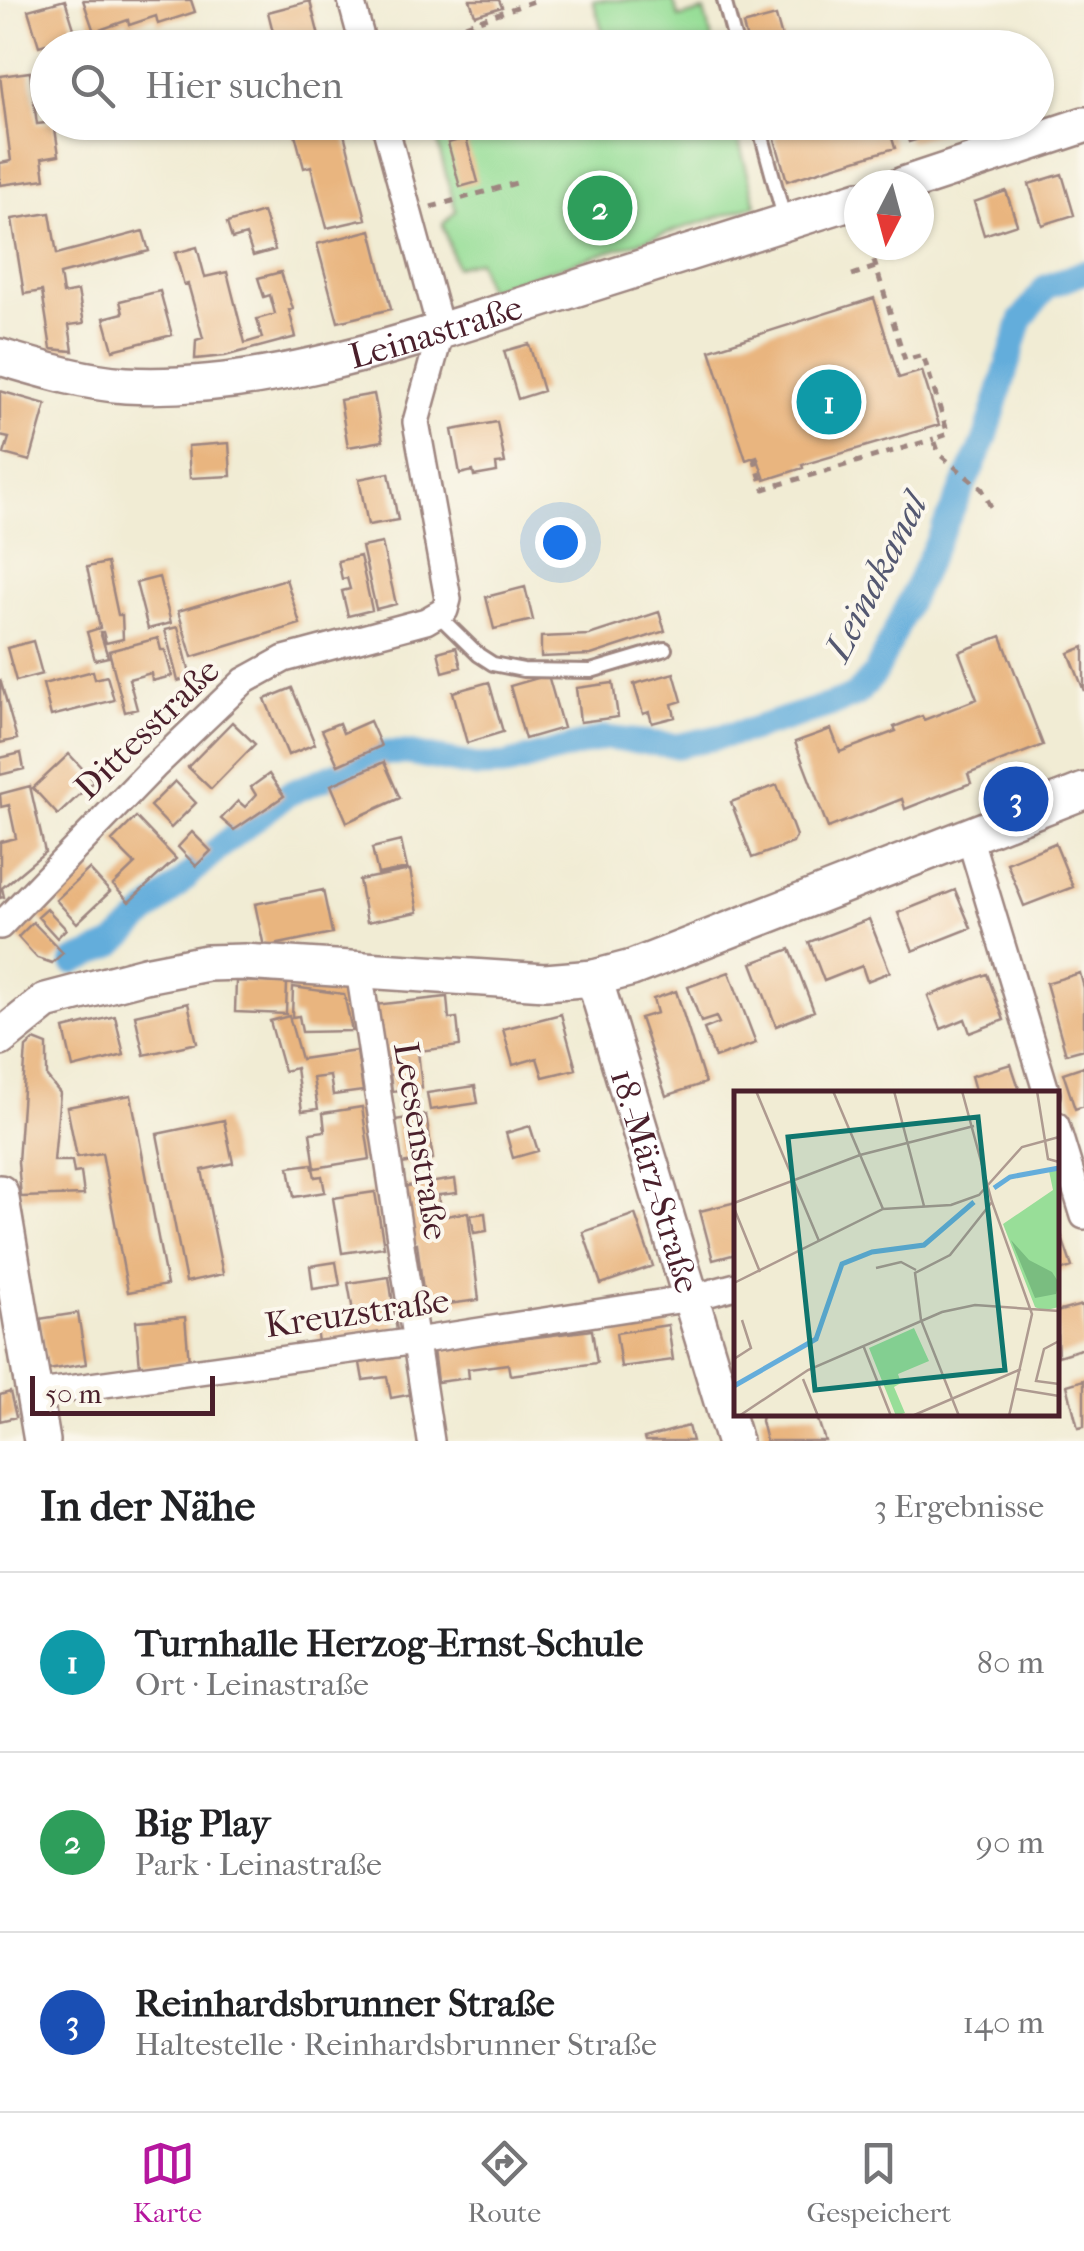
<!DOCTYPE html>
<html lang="de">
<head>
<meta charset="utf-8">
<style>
	:root { --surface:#fff; --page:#f2f2f2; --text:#202124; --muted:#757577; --line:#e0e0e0; --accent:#b5179e }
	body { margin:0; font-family:"IM FELL French Canon",serif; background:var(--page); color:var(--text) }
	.compass { position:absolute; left:844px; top:170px; width:90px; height:90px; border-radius:50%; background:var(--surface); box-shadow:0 2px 8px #0004; rotate:186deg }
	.scale { position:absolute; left:30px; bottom:25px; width:185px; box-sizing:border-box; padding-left:10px; border:5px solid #4a1f2b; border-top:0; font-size:28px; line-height:35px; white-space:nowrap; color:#4a1f2b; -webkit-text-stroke:8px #fbf7ec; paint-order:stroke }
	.you { position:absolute; left:560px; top:542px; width:35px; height:35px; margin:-25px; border:8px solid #fff; border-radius:50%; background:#1a73e8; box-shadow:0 0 0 15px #1a73e833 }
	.badge { display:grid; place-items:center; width:65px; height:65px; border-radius:50%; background:var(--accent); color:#fff; font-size:32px; font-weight:700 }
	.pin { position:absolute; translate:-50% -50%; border:5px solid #fff; box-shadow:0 2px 10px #0006 }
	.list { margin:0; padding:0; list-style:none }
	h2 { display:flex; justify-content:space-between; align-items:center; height:130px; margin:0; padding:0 40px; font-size:42px }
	h2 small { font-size:32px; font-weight:400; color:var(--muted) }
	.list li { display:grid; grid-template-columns:65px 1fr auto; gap:30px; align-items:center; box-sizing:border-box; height:180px; padding:0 40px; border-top:2px solid var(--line) }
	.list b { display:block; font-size:38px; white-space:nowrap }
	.list p { margin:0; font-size:32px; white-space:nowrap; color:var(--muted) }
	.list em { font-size:32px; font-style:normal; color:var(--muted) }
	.icon { flex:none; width:55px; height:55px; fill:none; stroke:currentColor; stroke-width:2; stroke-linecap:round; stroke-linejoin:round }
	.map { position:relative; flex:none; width:1084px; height:1441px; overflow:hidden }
	.search { position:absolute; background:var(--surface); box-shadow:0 2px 8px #0004; left:30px; right:30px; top:30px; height:110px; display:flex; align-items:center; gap:25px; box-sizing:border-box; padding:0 35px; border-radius:55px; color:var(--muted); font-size:38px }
	.sheet { height:670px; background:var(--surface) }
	nav { display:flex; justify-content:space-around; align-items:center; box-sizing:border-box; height:140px; border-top:2px solid var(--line); background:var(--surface); font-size:28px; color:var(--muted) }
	nav a { display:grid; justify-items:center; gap:5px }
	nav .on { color:var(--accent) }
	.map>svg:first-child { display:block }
	.green { fill:#98de98; stroke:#717e62; stroke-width:2.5 }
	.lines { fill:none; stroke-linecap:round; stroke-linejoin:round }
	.canal { stroke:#64addb; stroke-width:25 }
	.building { fill:#e9b57f }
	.lane-casing { stroke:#9e8680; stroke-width:18 }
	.street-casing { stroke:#9e8680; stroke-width:30 }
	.secondary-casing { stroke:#9e8680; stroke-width:40 }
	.path { stroke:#9e8680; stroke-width:5; stroke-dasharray:8 8; stroke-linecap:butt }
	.lane { stroke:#fff; stroke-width:12 }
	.street { stroke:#fff; stroke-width:25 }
	.secondary { stroke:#fff; stroke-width:35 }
	.labels { text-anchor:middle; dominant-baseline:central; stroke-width:8; stroke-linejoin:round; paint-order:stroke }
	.street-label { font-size:35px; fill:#4a1f2b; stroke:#fbf7ec }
	.water-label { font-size:38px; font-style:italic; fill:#545871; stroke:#fbf7ec }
	.inset-river { fill:none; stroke:#64addb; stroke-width:5 }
	.inset-road { fill:none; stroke:#ae9a90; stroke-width:2.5 }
	.view { fill:#0f766e; fill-opacity:0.15; stroke:#0f766e; stroke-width:5 }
	.inset-edge { fill:none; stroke:#4a1f2b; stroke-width:5 }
</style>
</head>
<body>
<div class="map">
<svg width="1084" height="1441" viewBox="0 0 1084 1441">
	<rect width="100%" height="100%" fill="#fbf7ec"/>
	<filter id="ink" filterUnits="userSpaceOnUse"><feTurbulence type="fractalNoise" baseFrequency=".01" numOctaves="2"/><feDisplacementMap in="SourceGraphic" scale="20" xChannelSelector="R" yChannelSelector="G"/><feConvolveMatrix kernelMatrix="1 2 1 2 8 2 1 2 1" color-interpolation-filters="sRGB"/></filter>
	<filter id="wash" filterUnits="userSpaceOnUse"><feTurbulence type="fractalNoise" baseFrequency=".0048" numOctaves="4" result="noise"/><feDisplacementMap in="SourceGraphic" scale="40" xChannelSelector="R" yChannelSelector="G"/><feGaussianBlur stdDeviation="2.25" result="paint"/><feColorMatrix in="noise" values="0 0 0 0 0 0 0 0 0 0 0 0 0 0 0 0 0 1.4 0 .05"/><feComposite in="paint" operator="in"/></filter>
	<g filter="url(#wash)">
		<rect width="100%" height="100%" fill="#f1ecd4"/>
		<path class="green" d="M 593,0 L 673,0 L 679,18 L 704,11 L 714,47 L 582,47 L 605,40 Z
			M 432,123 L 734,123 L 756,205 L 487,290 L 478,261 L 456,267 L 443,224 L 456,211 Z"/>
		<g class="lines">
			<path class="canal" d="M 73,962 L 113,945 L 221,846 L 288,794 L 385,753 L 408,753 L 477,766 L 506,765 L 605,738 L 677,746 L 747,731 L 836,703 L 856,695 L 875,674 L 985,440 L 1021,320 L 1046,287 L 1084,272"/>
		</g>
		<g id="blocks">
			<path class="building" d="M 65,0 L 76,35 L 39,46 L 28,10 Z
				M 83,0 L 191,0 L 195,12 L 158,24 L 156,16 L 129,25 L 128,20 L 94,32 Z
				M 470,0 L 499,0 L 502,7 L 475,15 Z
				M 310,1 L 322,48 L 277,48 L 268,12 Z
				M 776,16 L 785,48 L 749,48 L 743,25 Z
				M 30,72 L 37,124 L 54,122 L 59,155 L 42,158 L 45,179 L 0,185 L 0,163 L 11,161 L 0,76 Z
				M 341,122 L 366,219 L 327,228 L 311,166 L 304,168 L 295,134 Z
				M 770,122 L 887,122 L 895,148 L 787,181 Z
				M 902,122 L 971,122 L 971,123 L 909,142 Z
				M 466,138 L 478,182 L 460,187 L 448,143 Z
				M 1062,174 L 1074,215 L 1042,225 L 1029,184 Z
				M 1006,191 L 1017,224 L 984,235 L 974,202 Z
				M 263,212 L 275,250 L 253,256 L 246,235 L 232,239 L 227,223 Z
				M 50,213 L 57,254 L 143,231 L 149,251 L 60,274 L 63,294 L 78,291 L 84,323 L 69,325 L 73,351 L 51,349 L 42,291 L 24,294 L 12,219 Z
				M 371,230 L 391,309 L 338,322 L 317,244 Z
				M 197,247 L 205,277 L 227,272 L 245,343 L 262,338 L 257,319 L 275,314 L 270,295 L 264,297 L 258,278 L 281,272 L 293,309 L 289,310 L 296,337 L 225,356 L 195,359 L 196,340 L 203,338 L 188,284 L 184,285 L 175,253 Z
				M 160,291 L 172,335 L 113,350 L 104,318 L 123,313 L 120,301 Z
				M 874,298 L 899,378 L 922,371 L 939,425 L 802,465 L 803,468 L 765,480 L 757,456 L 746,460 L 710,350 Z
				M 529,344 L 543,391 L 518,399 L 504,351 Z
				M 0,391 L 46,404 L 30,461 L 4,454 L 9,438 L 0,436 Z
				M 374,394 L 383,441 L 348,447 L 340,400 Z
				M 497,422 L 505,463 L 496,464 L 497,472 L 474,476 L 473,471 L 460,474 L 452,430 Z
				M 229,443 L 231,476 L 190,478 L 188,446 Z
				M 389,473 L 398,520 L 368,525 L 359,479 Z
				M 382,543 L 396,604 L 376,609 L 362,547 Z
				M 360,556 L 372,610 L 348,616 L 342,591 L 350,589 L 347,578 L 342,579 L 338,561 Z
				M 107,563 L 118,615 L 122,615 L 123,639 L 106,643 L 103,632 L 100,632 L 108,657 L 95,660 L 87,632 L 100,628 L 87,567 Z
				M 159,577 L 171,623 L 148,629 L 136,583 Z
				M 286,579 L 300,624 L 192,657 L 178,611 Z
				M 525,587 L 533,620 L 494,629 L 486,597 Z
				M 659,612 L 665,631 L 591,655 L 541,657 L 541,637 L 589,635 Z
				M 178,627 L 191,677 L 178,681 L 165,630 Z
				M 1001,636 L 1043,745 L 968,774 L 971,783 L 905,809 L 902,799 L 828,828 L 795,742 L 831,729 L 840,752 L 896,731 L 894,727 L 922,716 L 924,720 L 977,699 L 959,652 Z
				M 158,638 L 161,650 L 165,650 L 172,676 L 152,681 L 151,673 L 129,679 L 137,709 L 125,712 L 109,651 Z
				M 33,641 L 42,674 L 16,681 L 7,648 Z
				M 456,647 L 461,667 L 443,672 L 438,652 Z
				M 1084,647 L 1084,691 L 1069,653 Z
				M 93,671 L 95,679 L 107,676 L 114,700 L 51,716 L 43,684 Z
				M 674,673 L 682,701 L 672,704 L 675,717 L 652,723 L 649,712 L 643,714 L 634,684 Z
				M 548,675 L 563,728 L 525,739 L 510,686 Z
				M 0,679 L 17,739 L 0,743 Z
				M 489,682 L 503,732 L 467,743 L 453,692 Z
				M 613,683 L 618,717 L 580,722 L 576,688 Z
				M 292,688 L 315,744 L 288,755 L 265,699 Z
				M 370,721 L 381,746 L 338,765 L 322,730 L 339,723 L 343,733 Z
				M 232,722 L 255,744 L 211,789 L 188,767 Z
				M 21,753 L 24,769 L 0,775 L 0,758 Z
				M 69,754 L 94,781 L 58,815 L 33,788 Z
				M 384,762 L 400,798 L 347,822 L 331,785 Z
				M 269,774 L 284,796 L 234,830 L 221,819 L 238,801 L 245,807 L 256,795 L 251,787 Z
				M 175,781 L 196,803 L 171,828 L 150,806 Z
				M 777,785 L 796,836 L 793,843 L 752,858 L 731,802 Z
				M 30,786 L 45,852 L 2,888 L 4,897 L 0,898 L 0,842 L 16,838 L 9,805 L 1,807 L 0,794 Z
				M 136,817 L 176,859 L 129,902 L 113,885 L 135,864 L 112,841 Z
				M 192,832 L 211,851 L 196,866 L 178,847 Z
				M 401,841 L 407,868 L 378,874 L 372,848 Z
				M 1055,843 L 1073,887 L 1024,906 L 1007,863 Z
				M 89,869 L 110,892 L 77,923 L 56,900 Z
				M 410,870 L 418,912 L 367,922 L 359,880 Z
				M 323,890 L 332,933 L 264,947 L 255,904 Z
				M 955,890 L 971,928 L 913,951 L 898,913 Z
				M 47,909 L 66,929 L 57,938 L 38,917 Z
				M 869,919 L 890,972 L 867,981 L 862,966 L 824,981 L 809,942 Z
				M 33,922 L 63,953 L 52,963 L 37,958 L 18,937 Z
				M 790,949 L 814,1011 L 776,1026 L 752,963 Z
				M 729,972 L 756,1043 L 715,1058 L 704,1029 L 719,1023 L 716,1017 L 701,1022 L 688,987 Z
				M 1080,973 L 1084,988 L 1084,1049 L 1066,1054 L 1046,983 Z
				M 987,974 L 1004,1020 L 970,1033 L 965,1019 L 941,1029 L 928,996 Z
				M 236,981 L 287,983 L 286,1014 L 235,1012 Z
				M 293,987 L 344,994 L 352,1031 L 302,1032 L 299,1016 L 292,1017 Z
				M 676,991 L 705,1083 L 666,1096 L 640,1018 L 657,1013 L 653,999 Z
				M 447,997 L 449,1019 L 457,1018 L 460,1046 L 418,1051 L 422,1088 L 392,1091 L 390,1075 L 382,1076 L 374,1005 Z
				M 188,1003 L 197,1043 L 144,1055 L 135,1015 Z
				M 561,1014 L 576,1069 L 543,1077 L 537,1058 L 513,1065 L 503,1029 Z
				M 115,1016 L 124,1055 L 73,1068 L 64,1029 Z
				M 289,1016 L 301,1059 L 357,1051 L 363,1091 L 333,1095 L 330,1076 L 313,1078 L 318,1109 L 302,1111 L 296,1068 L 284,1071 L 270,1021 Z
				M 34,1040 L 47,1045 L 47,1077 L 60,1093 L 54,1161 L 72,1161 L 74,1173 L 81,1172 L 84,1195 L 21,1197 L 18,1162 L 26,1047 Z
				M 1011,1064 L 1021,1094 L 976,1094 L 971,1076 Z
				M 1084,1066 L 1084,1106 L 1075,1109 L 1063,1073 Z
				M 475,1086 L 478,1103 L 430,1110 L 427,1093 Z
				M 131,1095 L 167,1285 L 128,1292 L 102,1153 L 77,1157 L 67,1107 Z
				M 362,1107 L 370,1159 L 315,1168 L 310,1133 L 325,1131 L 323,1113 Z
				M 426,1115 L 433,1159 L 401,1164 L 395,1120 Z
				M 224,1120 L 233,1163 L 202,1170 L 223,1274 L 186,1282 L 157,1134 Z
				M 530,1126 L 538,1151 L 513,1158 L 506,1133 Z
				M 312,1164 L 315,1177 L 322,1176 L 325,1192 L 294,1197 L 289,1167 Z
				M 455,1179 L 457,1193 L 438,1195 L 441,1217 L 468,1212 L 479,1300 L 425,1307 L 417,1243 L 409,1244 L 401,1187 Z
				M 375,1192 L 384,1247 L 342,1253 L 333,1198 Z
				M 736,1202 L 736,1254 L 713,1260 L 700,1211 Z
				M 485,1213 L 487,1231 L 474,1233 L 471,1215 Z
				M 635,1214 L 653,1266 L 601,1284 L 583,1232 Z
				M 1056,1220 L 1072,1267 L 1056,1272 Z
				M 336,1262 L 340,1285 L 313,1289 L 310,1266 Z
				M 389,1277 L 397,1331 L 318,1342 L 315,1322 L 354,1317 L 348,1283 Z
				M 1082,1305 L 1084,1348 L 1058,1356 L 1056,1312 Z
				M 78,1313 L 86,1364 L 48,1370 L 39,1319 Z
				M 185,1317 L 189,1362 L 140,1367 L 136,1321 Z
				M 668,1325 L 673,1360 L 621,1367 L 616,1333 Z
				M 592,1330 L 597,1363 L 510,1375 L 508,1364 L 468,1369 L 469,1378 L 437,1382 L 433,1350 Z
				M 407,1356 L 413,1394 L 391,1398 L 387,1377 L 363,1380 L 360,1363 Z
				M 1084,1380 L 1084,1427 L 1078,1428 L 1067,1385 Z
				M 10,1392 L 16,1417 L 0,1421 L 0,1395 Z
				M 762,1414 L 816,1414 L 825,1441 L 766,1441 L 761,1421 Z
				M 688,1426 L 692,1441 L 645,1441 L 644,1438 Z"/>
		</g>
	</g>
	<g filter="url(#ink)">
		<use href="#blocks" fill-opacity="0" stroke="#9e8680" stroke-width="2.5"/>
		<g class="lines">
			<g class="lane-casing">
				<path id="lane" d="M 724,0 L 737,48
					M 758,122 L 785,221
					M 439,616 L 479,655 L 493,664 L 523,670 L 591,671 L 665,649"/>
			</g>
			<g class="street-casing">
				<path id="street" d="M 351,0 L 364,48
					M 969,836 L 1047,1094
					M 0,926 L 154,767 L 244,681 L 284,659 L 426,621 L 445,610 L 448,599 L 416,422 L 441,331 L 384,122
					M 359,970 L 431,1441
					M 1056,1125 L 1084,1216
					M 32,1394 L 416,1341 L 691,1298 L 736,1286"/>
			</g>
			<g class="secondary-casing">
				<g id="secondary">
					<path d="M 903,185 L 1084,125"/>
					<path id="s1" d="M 0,357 C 41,369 83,382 126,385 C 262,392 405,342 533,302 C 642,267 750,234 859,199"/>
					<path id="s2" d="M 594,978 L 734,1441"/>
					<path d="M 0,1038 L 46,1001 L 145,975 L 207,963 L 244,962 L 545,982 L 594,978 L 632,968 L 1084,791"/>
					<path d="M 0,1193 L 42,1441"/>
				</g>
			</g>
			<path class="path" d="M 465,25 L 537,0
				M 431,207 L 516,183
				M 869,245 L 905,360 L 923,355 L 948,434 L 934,439 L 939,454 L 982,489 L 994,513
				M 852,275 L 876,267
				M 754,457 L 764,489 L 934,439"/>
			<use href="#lane" class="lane"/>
			<use href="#street" class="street"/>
			<use href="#secondary" class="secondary"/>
		</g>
	</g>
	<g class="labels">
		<g class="street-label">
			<text stroke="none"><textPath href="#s1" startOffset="445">Leinastraße</textPath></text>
			<text transform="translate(147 729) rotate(-44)">Dittesstraße</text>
			<text transform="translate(421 1141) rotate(81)">Leesenstraße</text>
			<text stroke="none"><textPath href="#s2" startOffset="212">18.-März-Straße</textPath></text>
			<text transform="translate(357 1313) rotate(-8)">Kreuzstraße</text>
		</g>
		<g class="water-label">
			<text transform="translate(876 577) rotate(-63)">Leinakanal</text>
		</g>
	</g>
	<g transform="translate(734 1091)">
		<rect width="325" height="325" fill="#f1ecd4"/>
		<path d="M 325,79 L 325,216 L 309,220 L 301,216 L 269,133 L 319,99 L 315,80 ZM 180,237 L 195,270 L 164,283 L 167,292 L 160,296 L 171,322 L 162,325 L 135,257 Z" fill="#98de98"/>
		<path d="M 277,149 L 295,169 L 318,181 L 325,192 L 322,203 L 301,207 Z" fill="#7abd80"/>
		<path class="inset-river" d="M 260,97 L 276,86 L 325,77M 0,295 L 82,248 L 108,173 L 138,161 L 190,154 L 240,111"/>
		<path class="inset-road" d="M 22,0 L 85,150M 99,0 L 149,118M 160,0 L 190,115M 228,0 L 258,111 L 298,223 L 275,325M 303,0 L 314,68 L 325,71M 0,112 L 126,64 L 240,35M 0,117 L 26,181M 142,177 L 167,171 L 182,179M 0,192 L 149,118 L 217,114 L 245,104 L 288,56 L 325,46M 325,250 L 310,258 L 302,290 L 325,293M 129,254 L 157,325M 0,268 L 17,257 L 8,229M 69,288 L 84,325M 282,298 L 325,305M 5,325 L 74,279 L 208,221 L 241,214 L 325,220M 178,325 L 287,278M 225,325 L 187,229 L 181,182 L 216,164 L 258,111"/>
		<path class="view" d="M 244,26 L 271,279 L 81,299 L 54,46 Z"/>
		<rect width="325" height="325" class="inset-edge"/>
	</g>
</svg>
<svg class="compass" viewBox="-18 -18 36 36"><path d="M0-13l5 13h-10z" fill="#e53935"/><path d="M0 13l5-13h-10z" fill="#757577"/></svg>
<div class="scale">50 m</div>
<div class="you"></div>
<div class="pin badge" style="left:829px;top:402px;background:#0f9aa8">1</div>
<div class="pin badge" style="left:600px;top:208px;background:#2e9e5b">2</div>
<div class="pin badge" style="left:1016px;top:799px;background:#1a4fb4">3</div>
<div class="search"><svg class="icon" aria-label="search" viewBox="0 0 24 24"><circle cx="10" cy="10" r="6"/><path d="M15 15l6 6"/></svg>Hier suchen</div>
</div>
<section class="sheet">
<h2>In der Nähe<small>3 Ergebnisse</small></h2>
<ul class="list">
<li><span class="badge" style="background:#0f9aa8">1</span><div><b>Turnhalle Herzog-Ernst-Schule</b><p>Ort · Leinastraße</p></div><em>80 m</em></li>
<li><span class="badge" style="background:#2e9e5b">2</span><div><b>Big Play</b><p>Park · Leinastraße</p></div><em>90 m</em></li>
<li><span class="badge" style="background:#1a4fb4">3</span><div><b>Reinhardsbrunner Straße</b><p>Haltestelle · Reinhardsbrunner Straße</p></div><em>140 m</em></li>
</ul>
</section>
<nav>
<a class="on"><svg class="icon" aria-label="map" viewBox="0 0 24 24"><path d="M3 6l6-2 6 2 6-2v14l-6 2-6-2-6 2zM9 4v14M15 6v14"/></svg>Karte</a>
<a><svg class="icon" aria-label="directions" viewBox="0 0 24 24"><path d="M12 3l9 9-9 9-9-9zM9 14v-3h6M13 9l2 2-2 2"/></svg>Route</a>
<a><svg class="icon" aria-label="saved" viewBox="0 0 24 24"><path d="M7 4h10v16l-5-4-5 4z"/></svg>Gespeichert</a>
</nav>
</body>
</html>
